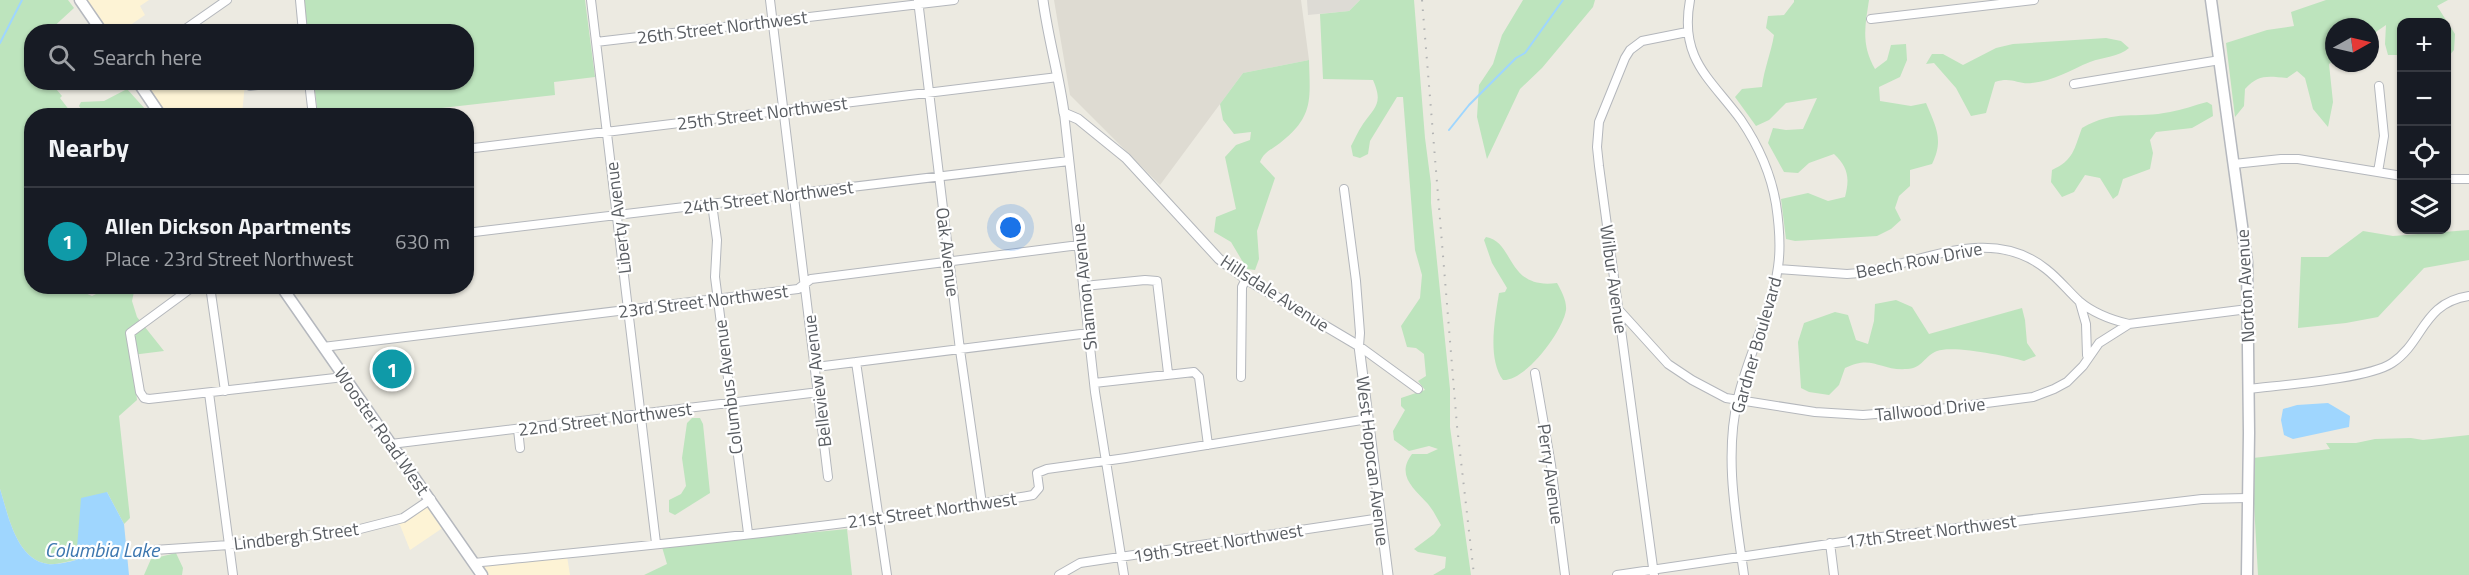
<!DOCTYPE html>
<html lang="en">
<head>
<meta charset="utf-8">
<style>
	:root { --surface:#171b24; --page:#242831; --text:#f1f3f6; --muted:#9ea1a6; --line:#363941; --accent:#1a73e8 }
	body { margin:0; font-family:"Titillium Web",sans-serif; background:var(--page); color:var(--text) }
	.controls { position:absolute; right:18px; top:18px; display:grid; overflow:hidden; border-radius:12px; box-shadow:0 2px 4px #0004 }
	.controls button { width:54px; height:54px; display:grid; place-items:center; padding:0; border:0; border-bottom:2px solid var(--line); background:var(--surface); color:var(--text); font:30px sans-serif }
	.compass { position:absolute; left:2325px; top:18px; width:54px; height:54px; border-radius:50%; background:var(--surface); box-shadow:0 2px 4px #0004; rotate:82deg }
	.you { position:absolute; left:1011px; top:228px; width:21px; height:21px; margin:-15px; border:4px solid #fff; border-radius:50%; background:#1a73e8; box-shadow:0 0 0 9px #1a73e833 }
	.badge { display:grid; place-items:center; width:39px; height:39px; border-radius:50%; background:var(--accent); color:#fff; font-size:20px; font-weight:700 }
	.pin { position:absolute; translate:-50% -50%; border:3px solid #fff; box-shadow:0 2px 6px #0006 }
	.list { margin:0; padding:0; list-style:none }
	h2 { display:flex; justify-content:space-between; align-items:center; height:78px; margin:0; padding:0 24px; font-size:26px }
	h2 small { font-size:20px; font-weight:400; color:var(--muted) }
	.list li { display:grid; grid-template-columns:39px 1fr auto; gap:18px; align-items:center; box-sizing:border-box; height:108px; padding:0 24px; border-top:2px solid var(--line) }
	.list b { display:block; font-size:22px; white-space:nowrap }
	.list p { margin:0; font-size:20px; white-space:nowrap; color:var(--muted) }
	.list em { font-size:20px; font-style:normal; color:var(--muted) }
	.icon { flex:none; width:33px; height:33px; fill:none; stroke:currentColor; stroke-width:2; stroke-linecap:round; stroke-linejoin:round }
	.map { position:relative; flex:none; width:2469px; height:575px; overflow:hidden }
	.search { position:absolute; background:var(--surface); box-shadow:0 2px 4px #0004; left:24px; top:24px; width:450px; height:66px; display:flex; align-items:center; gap:15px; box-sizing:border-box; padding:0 21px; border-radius:24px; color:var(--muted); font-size:22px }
	.panel { position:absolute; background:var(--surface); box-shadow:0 2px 4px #0004; left:24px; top:108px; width:450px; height:186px; border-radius:24px }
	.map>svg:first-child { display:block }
	.commercial { fill:#fdf3d5 }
	.industrial { fill:#dddbd5 }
	.education { fill:#dedbd2 }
	.green { fill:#bde4bd }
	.water { fill:#9fd6fe }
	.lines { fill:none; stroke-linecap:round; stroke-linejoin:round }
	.stream { stroke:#9fd6fe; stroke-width:2 }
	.minor-casing { stroke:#b4b7bc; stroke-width:10 }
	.tertiary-casing { stroke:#b4b7bc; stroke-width:11 }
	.secondary-casing { stroke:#b5b8be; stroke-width:13 }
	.minor { stroke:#fff; stroke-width:8 }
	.tertiary { stroke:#fff; stroke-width:9 }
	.secondary { stroke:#fff; stroke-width:10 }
	.rail { stroke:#b2b3b3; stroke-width:2; stroke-dasharray:1.5 8; stroke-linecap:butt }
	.labels { text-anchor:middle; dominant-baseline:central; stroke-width:4.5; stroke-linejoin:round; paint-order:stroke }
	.street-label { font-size:18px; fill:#595d62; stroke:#fff }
	.water-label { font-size:20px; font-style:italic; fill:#3d77af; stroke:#fff }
</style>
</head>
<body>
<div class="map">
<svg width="2469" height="575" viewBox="0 0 2469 575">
	<rect width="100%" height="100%" fill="#eceae1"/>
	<path class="commercial" d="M 86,0 L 149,0 L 140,6 L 145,15 L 120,32 L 107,31 Z
		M 139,83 L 245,83 L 242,115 L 163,115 Z
		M 431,502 L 447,525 L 410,550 L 400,525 L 394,523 Z
		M 567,556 L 570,575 L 484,575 L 477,564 Z"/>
	<path class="industrial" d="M 1307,0 L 1360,0 L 1349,11 L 1308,15 Z"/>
	<path class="education" d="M 1054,0 L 1301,0 L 1309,60 L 1243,73 L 1160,185 L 1070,95 Z"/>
	<path class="green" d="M 0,0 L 68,0 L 74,8 L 49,31 L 32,32 L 31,56 L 24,66 L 31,75 L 32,82 L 38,83 L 42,87 L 51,83 L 62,96 L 60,98 L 73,115 L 32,116 L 32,286 L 75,287 L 78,290 L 92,296 L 110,287 L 135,287 L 132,301 L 137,317 L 164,351 L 132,355 L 137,400 L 119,416 L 130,518 L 124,524 L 107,492 L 76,560 C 68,561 57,565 48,564 C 16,560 8,514 0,489 Z
		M 303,0 L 585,0 L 595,77 L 554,82 L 555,95 L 380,115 L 318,115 L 314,83 L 466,82 L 466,32 L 307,31 Z
		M 1360,0 L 1414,0 L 1425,138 L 1431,184 L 1431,203 L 1450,389 L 1450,427 L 1471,575 L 1433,575 L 1445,568 L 1446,557 L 1418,552 L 1414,549 L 1434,534 L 1441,525 C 1437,518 1433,510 1428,504 C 1413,488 1396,475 1412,454 L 1427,454 L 1438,449 L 1429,446 L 1409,451 L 1394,440 L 1393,431 L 1405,410 L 1401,406 L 1401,398 L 1425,390 L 1418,381 L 1426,376 L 1424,354 L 1416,348 L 1407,347 L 1401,326 L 1420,298 L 1422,275 L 1415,250 L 1403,97 L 1397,97 L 1370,141 L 1368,154 L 1360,158 L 1353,156 L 1351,146 C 1355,139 1358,131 1363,124 C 1376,106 1383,103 1373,80 L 1323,79 L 1320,14 L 1349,11 Z
		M 1523,0 L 1595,0 L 1593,7 L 1542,68 L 1520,89 L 1487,159 L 1477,117 L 1479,85 L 1493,64 L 1502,35 Z
		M 1794,0 L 1869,0 C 1865,26 1861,45 1875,69 L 1887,60 L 1891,45 L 1906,44 L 1907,60 L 1900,77 L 1879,87 L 1880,101 L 1911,106 L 1926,103 C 1936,127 1944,140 1932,164 L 1910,170 L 1910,186 L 1899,196 L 1895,208 L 1901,220 L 1891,229 L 1877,236 L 1795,241 L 1786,239 L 1781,199 L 1808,193 L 1828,201 L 1845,197 C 1850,178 1848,167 1834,154 L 1809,163 L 1798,173 L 1784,172 L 1768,143 L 1773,128 L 1786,130 L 1803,129 L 1817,98 L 1786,103 L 1769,120 L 1756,126 L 1735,97 L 1742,89 L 1762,87 C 1764,69 1771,53 1774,35 L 1766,28 L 1768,16 L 1784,15 L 1794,2 Z
		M 2326,0 L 2448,0 L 2437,6 L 2455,34 L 2454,50 L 2447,58 L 2446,22 L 2402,22 L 2401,55 L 2388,55 L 2385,44 L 2386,25 L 2370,36 L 2370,27 L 2334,27 L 2334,60 L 2329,64 L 2333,102 L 2328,127 L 2313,109 L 2305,78 L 2297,71 L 2287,78 C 2268,76 2258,74 2245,89 L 2244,106 L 2235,117 L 2226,43 L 2267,30 L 2294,26 L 2291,12 Z
		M 2106,38 L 2121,41 L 2129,48 C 2119,57 2103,57 2090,62 C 2070,70 2054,81 2032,83 C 2018,85 2012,76 1995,82 L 1986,113 L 1971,116 L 1956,88 L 1934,63 L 1926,64 L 1932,54 L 1943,54 L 1963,65 L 1996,48 L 2013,44 Z
		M 1309,60 C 1310,100 1314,116 1280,143 C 1271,150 1264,152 1260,162 L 1275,178 L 1257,231 L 1259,259 L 1255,270 L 1247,269 L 1231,242 L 1214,232 L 1216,217 L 1236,209 L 1225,157 L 1236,145 L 1250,140 L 1251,132 L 1234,134 L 1223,120 L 1220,104 L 1243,73 Z
		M 127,89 L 146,110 L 138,115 L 77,115 L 82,110 L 79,106 L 81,102 L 104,101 Z
		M 2207,102 L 2212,105 L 2213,116 L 2192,128 L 2156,132 L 2150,140 L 2153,153 L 2150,169 L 2123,179 L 2118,195 L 2113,199 L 2100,178 L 2085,175 L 2074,192 L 2062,197 L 2051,182 L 2052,170 C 2074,160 2074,149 2082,128 C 2114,109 2137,119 2170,112 C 2182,110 2195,105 2207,102 Z
		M 2469,230 L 2469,260 L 2424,268 L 2378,317 L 2346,323 L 2298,328 L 2301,257 L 2328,257 L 2363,231 L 2393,236 Z
		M 1486,237 C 1515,242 1506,290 1557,283 C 1561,290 1567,301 1566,310 C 1563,331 1526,381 1503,380 C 1487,358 1495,319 1499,293 L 1505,292 L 1507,288 L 1492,263 L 1484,240 Z
		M 1896,300 L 1912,307 L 1929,334 L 2022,308 L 2025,320 L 2027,343 L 2036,356 L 2024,361 C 2007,356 1953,345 1937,351 C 1924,356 1923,368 1907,369 C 1879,371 1873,354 1845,368 L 1839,385 L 1829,395 L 1809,392 L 1801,388 L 1798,342 L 1804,323 L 1835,312 L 1848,315 L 1856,340 L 1868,344 L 1874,321 L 1875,304 Z
		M 692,418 L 700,418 L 703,424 L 710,493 L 675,515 L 669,512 L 669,500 L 681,494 L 686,486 L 682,458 L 687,423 Z
		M 2469,435 L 2469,575 L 2258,575 L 2253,486 L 2253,458 L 2330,449 L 2326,443 L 2356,443 L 2375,439 L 2411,438 L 2423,440 Z
		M 847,529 L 852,575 L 644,575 L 667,564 L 662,547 Z
		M 176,553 L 183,568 L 182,575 L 144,575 L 151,559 Z"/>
	<path class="water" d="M 2328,403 L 2350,416 L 2349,427 L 2293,439 L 2284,435 L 2281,420 L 2283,409 L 2297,405 Z
		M 0,489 C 8,514 16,560 48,564 C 57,565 68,562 76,560 L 81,498 L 107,492 L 124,524 L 129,575 L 0,575 Z"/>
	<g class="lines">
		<path class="stream" d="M 0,43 L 22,0
			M 1449,130 L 1469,105 L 1516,58 L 1525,53 L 1563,0"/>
		<g class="minor-casing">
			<path id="minor" d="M 300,0 L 303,32
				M 591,0 L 656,543
				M 770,0 L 828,477
				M 918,0 L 960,350 L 982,504
				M 1690,0 C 1679,59 1710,78 1741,120 C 1758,145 1771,174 1776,204 C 1779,224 1781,247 1778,267 C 1772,312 1748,354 1738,398 C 1724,456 1736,518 1744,575
				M 1871,19 L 2034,0
				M 181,32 L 227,0
				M 596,42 L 954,0
				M 309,82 L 313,116
				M 2074,84 L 2220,60
				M 250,86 L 282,82
				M 1064,113 L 1095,392 L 1124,575
				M 466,149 L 1058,77
				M 2234,164 L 2281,159 L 2298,159 L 2402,176
				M 2378,172 L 2384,136 L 2379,86
				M 2446,179 L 2469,179
				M 1344,189 L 1356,281 L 1360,333 L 1359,346 L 1418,389
				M 712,204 L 717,240 L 715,277 L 748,533
				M 466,233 L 1069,161
				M 1778,269 L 1847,274 L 1860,273 C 1922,263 1990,224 2046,269 C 2059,279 2068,291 2079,301 C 2093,313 2112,320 2129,324
				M 194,286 L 130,333 L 140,392 L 144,398 L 149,399 L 344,377
				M 210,286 L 225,391
				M 1084,286 L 1145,280 L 1157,281 L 1168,373
				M 2080,303 L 2086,324 L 2087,355
				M 1619,310 L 1668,364 L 1692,380 L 1726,398 L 1815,412 L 1863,415 L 1940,409 L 2033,397 L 2054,389 L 2067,382 L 2083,366 L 2099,343 L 2129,324 L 2248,309
				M 323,347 L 798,289 L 811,279 L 1079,245
				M 856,362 L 887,575
				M 816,367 L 1089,333
				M 1535,373 L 1551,465 L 1565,575
				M 1241,377 L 1242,287 L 1246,279
				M 1094,383 L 1194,372 L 1199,377 L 1208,445
				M 2249,389 C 2281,385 2368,379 2392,363 C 2424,342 2422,303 2469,296
				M 209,393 L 233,575
				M 518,429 L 520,448
				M 391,444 L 819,392
				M 1830,543 L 1834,575
				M 154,550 L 229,545 L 360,529 L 403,518 L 431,499
				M 474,563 C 660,544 848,527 1033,495 L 1039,488 L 1037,473 L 1047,469 L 1126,458 L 1368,419
				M 1059,575 L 1080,563 L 1381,518
				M 1617,575 L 1856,540 L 2202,499 L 2247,498
				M 1654,575 L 1599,166 L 1597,147 L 1599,122 L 1625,58 L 1630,50 L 1642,41 L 1687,32"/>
		</g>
		<g class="tertiary-casing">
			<path id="tertiary" d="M 1043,0 C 1048,38 1059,75 1064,113 L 1078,119 L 1126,158 L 1219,259 L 1246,279 L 1359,346 L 1388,575"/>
		</g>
		<g class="secondary-casing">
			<path id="secondary" d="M 80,0 L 102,32
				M 2211,0 L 2247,262 L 2249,433 L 2247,575
				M 138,82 L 161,116
				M 281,286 L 482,575"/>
		</g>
		<use href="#minor" class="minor"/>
		<use href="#tertiary" class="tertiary"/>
		<use href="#secondary" class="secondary"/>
		<path class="rail" d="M 1422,0 L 1457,426 L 1474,575"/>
	</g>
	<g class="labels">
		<g class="street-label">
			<text transform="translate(722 27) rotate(-7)">26th Street Northwest</text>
			<text transform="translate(762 113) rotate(-7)">25th Street Northwest</text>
			<text transform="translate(768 197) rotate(-7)">24th Street Northwest</text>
			<text transform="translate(618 218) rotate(-97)">Liberty Avenue</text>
			<text transform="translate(948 252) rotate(83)">Oak Avenue</text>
			<text transform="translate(1919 260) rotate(-11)">Beech Row Drive</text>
			<text transform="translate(1614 279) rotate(82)">Wilbur Avenue</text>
			<text transform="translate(2245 286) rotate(-93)">Norton Avenue</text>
			<text transform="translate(1084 287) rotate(-96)">Shannon Avenue</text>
			<text transform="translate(1275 293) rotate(33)">Hillsdale Avenue</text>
			<text transform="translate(703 301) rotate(-7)">23rd Street Northwest</text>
			<text transform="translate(1756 345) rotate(-74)">Gardner Boulevard</text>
			<text transform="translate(817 381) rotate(-97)">Belleview Avenue</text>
			<text transform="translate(728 387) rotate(-97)">Columbus Avenue</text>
			<text transform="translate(1930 409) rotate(-6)">Tallwood Drive</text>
			<text transform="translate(605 419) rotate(-7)">22nd Street Northwest</text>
			<text transform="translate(382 431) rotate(55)">Wooster Road West</text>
			<text transform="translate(1373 461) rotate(83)">West Hopocan Avenue</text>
			<text transform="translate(1551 474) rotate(82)">Perry Avenue</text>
			<text transform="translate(932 510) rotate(-8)">21st Street Northwest</text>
			<text transform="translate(1931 531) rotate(-7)">17th Street Northwest</text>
			<text transform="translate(296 536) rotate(-7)">Lindbergh Street</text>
			<text transform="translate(1218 543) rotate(-9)">19th Street Northwest</text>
		</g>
		<g class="water-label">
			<text x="102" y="549">Columbia Lake</text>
		</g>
	</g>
</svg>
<div class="controls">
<button>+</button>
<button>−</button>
<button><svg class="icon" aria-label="locate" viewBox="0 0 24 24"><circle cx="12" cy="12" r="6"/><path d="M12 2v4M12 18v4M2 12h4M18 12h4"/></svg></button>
<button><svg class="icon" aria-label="layers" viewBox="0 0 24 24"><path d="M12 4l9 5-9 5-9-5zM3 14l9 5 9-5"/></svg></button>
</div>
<svg class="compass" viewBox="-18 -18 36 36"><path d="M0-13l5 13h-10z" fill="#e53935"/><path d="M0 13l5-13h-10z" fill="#9ea1a6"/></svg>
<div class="you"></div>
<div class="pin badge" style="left:392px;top:369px;background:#0f9aa8">1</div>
<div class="search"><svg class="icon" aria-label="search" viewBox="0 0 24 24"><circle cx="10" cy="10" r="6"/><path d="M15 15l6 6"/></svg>Search here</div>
<section class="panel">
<h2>Nearby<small></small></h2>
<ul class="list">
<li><span class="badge" style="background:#0f9aa8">1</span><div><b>Allen Dickson Apartments</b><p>Place · 23rd Street Northwest</p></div><em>630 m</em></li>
</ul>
</section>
</div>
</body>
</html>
